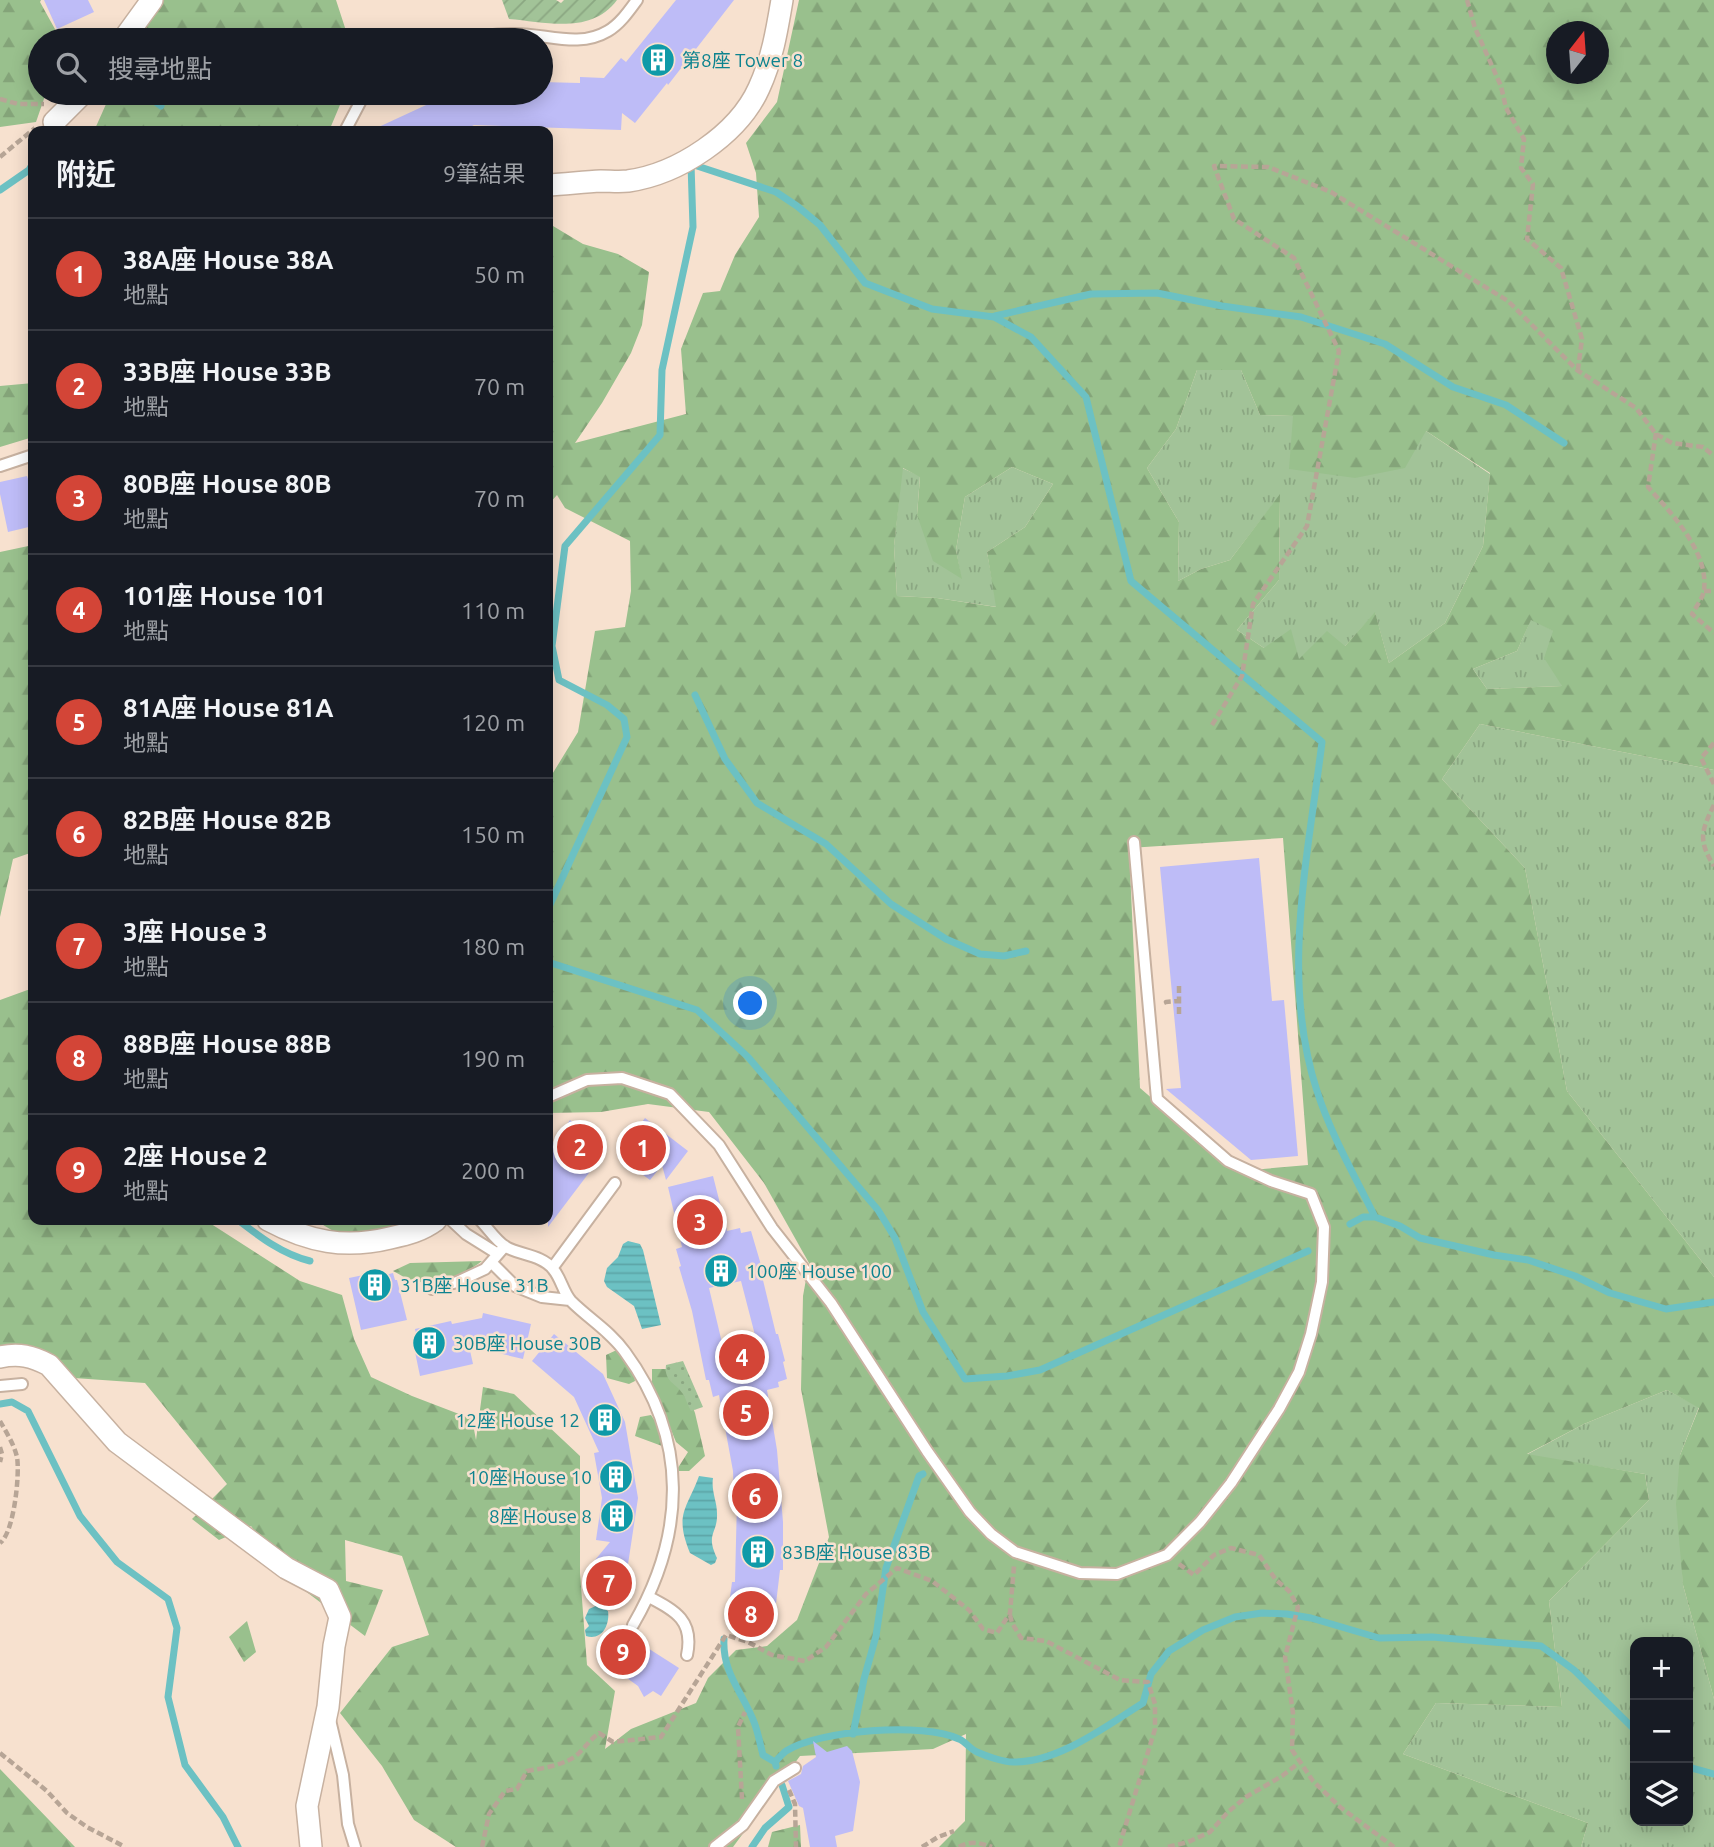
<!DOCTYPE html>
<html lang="zh-TW">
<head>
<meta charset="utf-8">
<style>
	:root { --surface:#171b24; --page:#20242c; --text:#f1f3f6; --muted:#9ea1a6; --line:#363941; --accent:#d34537 }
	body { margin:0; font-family:Ubuntu,"Noto Sans TC",sans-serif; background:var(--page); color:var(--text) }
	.controls { position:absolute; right:21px; bottom:21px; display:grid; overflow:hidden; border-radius:14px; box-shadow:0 4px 18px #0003 }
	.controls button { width:63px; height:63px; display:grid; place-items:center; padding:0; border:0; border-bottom:2px solid var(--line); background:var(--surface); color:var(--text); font:35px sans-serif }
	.compass { position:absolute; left:1546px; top:21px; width:63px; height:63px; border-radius:50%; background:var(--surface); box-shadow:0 4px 18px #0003; rotate:17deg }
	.you { position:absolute; left:751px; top:1004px; width:24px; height:24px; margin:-18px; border:5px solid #fff; border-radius:50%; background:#1a73e8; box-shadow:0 0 0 10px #1a73e833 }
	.badge { display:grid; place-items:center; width:46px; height:46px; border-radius:50%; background:var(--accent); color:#fff; font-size:23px; font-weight:700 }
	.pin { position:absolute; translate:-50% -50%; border:4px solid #fff; box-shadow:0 2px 7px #0006 }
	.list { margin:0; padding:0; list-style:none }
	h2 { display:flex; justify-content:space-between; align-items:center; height:91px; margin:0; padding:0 28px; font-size:30px }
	h2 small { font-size:23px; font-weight:400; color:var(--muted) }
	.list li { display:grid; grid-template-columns:46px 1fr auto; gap:21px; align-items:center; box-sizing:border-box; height:112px; padding:0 28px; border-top:2px solid var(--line) }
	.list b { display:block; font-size:26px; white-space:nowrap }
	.list p { margin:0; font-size:23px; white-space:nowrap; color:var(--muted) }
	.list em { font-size:23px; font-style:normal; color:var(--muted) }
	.icon { flex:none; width:38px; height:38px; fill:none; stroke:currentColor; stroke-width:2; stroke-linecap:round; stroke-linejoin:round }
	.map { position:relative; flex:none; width:1714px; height:1847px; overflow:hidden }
	.search { position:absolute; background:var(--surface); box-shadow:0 4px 18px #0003; left:28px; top:28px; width:525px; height:77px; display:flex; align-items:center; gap:18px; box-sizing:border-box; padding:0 24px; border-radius:38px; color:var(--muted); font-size:26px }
	.panel { position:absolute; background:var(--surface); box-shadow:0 4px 18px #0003; left:28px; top:126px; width:525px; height:1099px; border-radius:14px }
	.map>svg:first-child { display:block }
	.grass { fill:url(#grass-tufts); fill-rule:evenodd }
	.forest { fill:url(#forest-firs); fill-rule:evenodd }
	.park { fill:url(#park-dots) }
	.garden { fill:url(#garden-furrows) }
	.water { fill:url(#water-rules) }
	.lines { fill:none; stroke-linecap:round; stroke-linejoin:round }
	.stream { stroke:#6cc1c3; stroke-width:7 }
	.building { fill:#bebcf7; fill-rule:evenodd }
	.service-casing { stroke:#c7b1a0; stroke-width:14 }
	.minor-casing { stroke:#c7b1a0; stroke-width:24 }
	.path { stroke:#b7a596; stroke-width:4.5; stroke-dasharray:7 3.5; stroke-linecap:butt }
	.service { stroke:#fff; stroke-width:10 }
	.minor { stroke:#fff; stroke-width:21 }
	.labels { text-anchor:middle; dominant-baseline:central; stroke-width:5; stroke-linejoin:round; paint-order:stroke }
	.culture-label { font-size:19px; fill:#0d838f; stroke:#f7e1cf; text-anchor:start }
</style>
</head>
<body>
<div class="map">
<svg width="1714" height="1847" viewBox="0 0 1714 1847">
	<defs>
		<pattern id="grass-tufts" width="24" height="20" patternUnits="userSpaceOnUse" patternTransform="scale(1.75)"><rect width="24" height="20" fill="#a2c398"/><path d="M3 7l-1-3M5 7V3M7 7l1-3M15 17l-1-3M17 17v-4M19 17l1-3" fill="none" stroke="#8ba782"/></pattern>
		<pattern id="forest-firs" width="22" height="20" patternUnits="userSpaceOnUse" patternTransform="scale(1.75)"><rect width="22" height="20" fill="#99c08d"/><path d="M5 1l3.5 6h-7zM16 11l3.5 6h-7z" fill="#84a479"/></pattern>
		<pattern id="park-dots" width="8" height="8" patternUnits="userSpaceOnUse" patternTransform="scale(1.75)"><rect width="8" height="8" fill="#a2c398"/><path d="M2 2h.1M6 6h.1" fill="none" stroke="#8ba782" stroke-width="1.8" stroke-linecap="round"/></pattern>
		<pattern id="garden-furrows" width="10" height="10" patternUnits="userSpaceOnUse" patternTransform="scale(1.75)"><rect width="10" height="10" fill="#a2c398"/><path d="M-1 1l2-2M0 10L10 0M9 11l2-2" fill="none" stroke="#8ba782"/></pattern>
		<pattern id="water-rules" width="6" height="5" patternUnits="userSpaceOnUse" patternTransform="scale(1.75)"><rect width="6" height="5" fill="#6cc1c3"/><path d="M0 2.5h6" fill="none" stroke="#5da5a7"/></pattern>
	</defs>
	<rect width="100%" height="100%" fill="#f7e1cf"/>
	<path class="grass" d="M 1197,370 L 1241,370 L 1260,415 L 1294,416 L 1426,431 L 1490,474 L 1483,546 L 1445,623 L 1389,663 L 1375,613 L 1345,646 L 1299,660 L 1264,648 L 1237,630 L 1279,580 L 1280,495 L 1230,560 L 1201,569 L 1178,581 L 1179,522 L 1147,468 L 1176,429 Z
		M 1012,467 L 1053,484 L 1025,527 L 987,552 L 997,607 L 937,598 L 897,596 L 894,546 L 902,468 L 920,476 L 917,515 L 961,578 L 956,550 L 965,497 Z
		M 1531,619 L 1554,631 L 1562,686 L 1487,689 L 1473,669 L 1517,651 Z
		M 1480,724 L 1714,770 L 1714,1277 L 1567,1091 L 1525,868 L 1442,779 Z
		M 1667,1390 L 1699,1407 L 1680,1455 L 1683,1585 L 1714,1699 L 1714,1847 L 1581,1847 L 1588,1823 L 1403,1754 L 1436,1703 L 1562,1707 L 1549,1601 L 1649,1500 L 1645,1474 L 1526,1455 L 1584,1424 ZM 1635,1642 L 1688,1642 L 1688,1821 L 1635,1821 Z"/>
	<path class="forest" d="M 0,0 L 41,0 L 40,2 L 61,40 L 40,40 L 40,93 L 46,93 L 36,122 L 0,127 Z
		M 161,0 L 336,0 L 349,40 L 138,40 Z
		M 799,0 L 1714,0 L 1714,770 L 1480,724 L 1442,779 L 1525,868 L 1567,1091 L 1714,1277 L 1714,1699 L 1683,1585 L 1676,1504 L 1680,1455 L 1699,1408 L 1667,1390 L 1584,1424 L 1527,1454 L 1645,1474 L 1649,1500 L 1549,1601 L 1562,1707 L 1436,1703 L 1403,1754 L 1588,1823 L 1581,1847 L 939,1847 L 965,1821 L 966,1734 L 933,1749 L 800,1756 L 733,1847 L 456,1847 L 414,1820 L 382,1766 L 340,1713 L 392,1647 L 429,1635 L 402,1556 L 345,1540 L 346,1581 L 383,1590 L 365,1636 L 288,1578 L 251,1526 L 219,1540 L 192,1519 L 227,1484 L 145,1383 L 74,1378 L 0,1355 L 0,1000 L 33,988 L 33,1220 L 205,1220 L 300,1281 L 342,1295 L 354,1339 L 371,1377 L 412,1396 L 472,1419 L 476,1440 L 483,1387 L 514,1394 L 580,1456 L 580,1573 L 587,1665 L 615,1691 L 605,1749 L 631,1729 L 696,1703 L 708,1678 L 736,1650 L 767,1646 L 797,1620 L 829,1537 L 801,1389 L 803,1296 L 809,1263 L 764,1183 L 709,1112 L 648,1104 L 601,1112 L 548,1113 L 548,781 L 578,732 L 595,631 L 625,627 L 631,591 L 630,541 L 565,508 L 557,495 L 548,505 L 548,223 L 583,244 L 618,254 L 649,272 L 642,325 L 631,353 L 602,403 L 575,443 L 686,414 L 681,349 L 703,293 L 720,291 L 735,255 L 759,217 L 756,173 L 746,143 L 777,102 ZM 1556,32 L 1598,32 L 1598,74 L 1556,74 ZM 1197,370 L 1241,370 L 1260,415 L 1293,416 L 1289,469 L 1355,478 L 1405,468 L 1426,431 L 1490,473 L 1483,546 L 1445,623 L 1389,663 L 1375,612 L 1345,646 L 1327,631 L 1299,659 L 1291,629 L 1264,648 L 1237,630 L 1279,580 L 1280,494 L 1230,560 L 1201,569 L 1178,581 L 1179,522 L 1147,468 L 1176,429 ZM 1012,467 L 1053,484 L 1025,527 L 987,552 L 996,607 L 937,598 L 897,596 L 894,546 L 903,468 L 920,477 L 917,515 L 933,561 L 962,579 L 956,550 L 965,497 ZM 1531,620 L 1553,631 L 1544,658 L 1562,686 L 1487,689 L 1473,669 L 1517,651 ZM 1283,838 L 1308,1165 L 1251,1170 L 1169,1113 L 1140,1088 L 1129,848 Z
		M 111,93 L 345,93 L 329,131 L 94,131 Z
		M 33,383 L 33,437 L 0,447 L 0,386 Z
		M 33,545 L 33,852 L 13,859 L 0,917 L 0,552 Z
		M 314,1220 L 419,1220 C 405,1230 361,1238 344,1235 C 334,1233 323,1224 314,1220 Z
		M 482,1261 C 464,1275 437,1286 413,1281 C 407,1279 399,1274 393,1271 L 410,1263 Z
		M 621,1348 L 631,1357 L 635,1381 L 629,1384 L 607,1378 L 606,1355 Z
		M 652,1369 L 678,1369 L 695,1413 L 705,1456 L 689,1471 L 676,1471 L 688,1452 L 676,1442 L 652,1383 Z
		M 651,1415 L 661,1430 L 662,1446 L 635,1436 L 640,1417 Z
		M 247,1621 L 256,1652 L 244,1662 L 229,1637 Z
		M 0,1769 L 75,1847 L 0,1847 Z
		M 800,1825 L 801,1847 L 768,1847 L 772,1832 Z"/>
	<path class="park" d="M 683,1361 L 703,1407 L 691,1411 C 688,1406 686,1399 683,1394 C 675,1382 664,1382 666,1365 Z"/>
	<path class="garden" d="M 502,0 L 556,0 L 561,3 L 564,0 L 617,0 C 591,35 546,22 509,19 Z"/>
	<path class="water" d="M 628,1241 L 640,1244 L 643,1250 L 661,1325 L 642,1329 L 634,1306 L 607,1287 L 604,1281 L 607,1268 L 618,1257 L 623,1244 Z
		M 699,1476 L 713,1478 C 711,1491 717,1501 717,1513 C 718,1534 705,1533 717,1558 L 715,1563 L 711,1565 L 690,1553 C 674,1514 687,1509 699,1476 Z
		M 598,1605 L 608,1611 C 610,1625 602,1641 586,1636 L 585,1630 L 589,1626 L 585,1618 L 589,1609 Z"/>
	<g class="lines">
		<path class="stream" d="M 143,93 L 161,106
			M 0,190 L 29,170 L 33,163
			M 995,316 L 1091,294 L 1157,293 L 1222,306 L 1301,317 L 1385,344 L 1453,387 L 1506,405 L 1564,443
			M 695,695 L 725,759 L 757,803 L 826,844 L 891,904 L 946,939 L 980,954 L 1004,956 L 1026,951
			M 548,909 L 627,737 L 624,719 L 607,705 L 559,680 L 552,646 L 565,546 L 660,435 L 662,370 L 693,227 L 691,164 L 776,192 L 797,206 L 820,225 L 865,283 L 932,309 L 994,317 L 1031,337 L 1086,397 L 1131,581 L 1322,742 C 1308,857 1280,978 1317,1091 C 1331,1135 1355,1176 1375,1217 L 1400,1226 L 1420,1238 L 1494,1255 L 1528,1260 L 1575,1276 L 1610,1293 L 1666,1309 L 1714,1302
			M 548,962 L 697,1010 L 748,1057 L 878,1210 L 895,1238 L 923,1312 L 965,1379 L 1007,1376 L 1040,1370 L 1308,1251
			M 238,1220 C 260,1237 282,1254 310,1261
			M 1350,1224 L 1363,1217 L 1375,1217
			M 0,1404 L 12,1402 L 28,1411 L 80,1516 L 117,1562 L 168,1599 L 177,1628 L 168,1697 L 185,1765 L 223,1817 L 238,1847
			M 724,1639 C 722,1673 743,1693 754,1722 C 758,1732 760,1744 763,1755 L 775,1762
			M 853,1734 L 864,1679 L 876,1636 L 886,1568 L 919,1476 L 923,1474
			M 776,1766 L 775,1762 C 778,1759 782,1754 786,1751 C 819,1730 924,1722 959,1739 C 966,1742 970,1749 977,1752 C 986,1756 1003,1762 1013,1762 C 1058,1763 1106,1726 1143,1703 L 1151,1674 L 1169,1651 L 1203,1630 L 1235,1617 L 1262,1613 L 1287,1614 L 1311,1618 L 1379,1638 L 1432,1637 L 1541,1646 L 1574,1670 L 1635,1730
			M 1688,1767 L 1714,1774
			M 752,1847 L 765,1828 L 789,1807 L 782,1785"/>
	</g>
	<path class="building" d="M 44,0 L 88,0 L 94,12 L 57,29 Z
		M 676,0 L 734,0 L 668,85 L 667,83 L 635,123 L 622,113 L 621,130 L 474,125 L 462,131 L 370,131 L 452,93 L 541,93 L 541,82 L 580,83 L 580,77 L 604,78 L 621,58 L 626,62 Z
		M 27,476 L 29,482 L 33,481 L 33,526 L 8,532 L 0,494 L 0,482 Z
		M 1259,858 L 1272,1001 L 1284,1000 L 1298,1156 L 1251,1160 L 1166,1089 L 1181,1088 L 1160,867 Z
		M 645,1118 L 688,1151 L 666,1180 L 662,1165 L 650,1180 L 617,1156 Z
		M 570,1120 L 590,1135 L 587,1139 L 604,1153 L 548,1227 L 548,1150 Z
		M 713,1176 L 727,1231 L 740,1228 L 741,1233 L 751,1231 L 764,1275 L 762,1276 L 776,1334 L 778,1334 L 785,1361 L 783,1362 L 787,1379 L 778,1382 L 779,1387 L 767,1390 L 777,1450 L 783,1522 L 783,1570 L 780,1570 L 773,1629 L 749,1626 L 749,1621 L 730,1619 L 731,1612 L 728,1612 L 732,1582 L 735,1582 L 737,1501 L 734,1501 L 733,1471 L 719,1395 L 713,1397 L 709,1380 L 706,1380 L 692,1311 L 679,1267 L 681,1266 L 676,1249 L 682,1247 L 668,1187 ZM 741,1281 L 756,1339 L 723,1347 L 709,1288 Z
		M 373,1273 L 374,1278 L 393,1273 L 395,1280 L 397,1280 L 407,1320 L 361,1330 L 349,1278 Z
		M 483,1313 L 531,1324 L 523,1359 L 469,1346 L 473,1364 L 420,1376 L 415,1352 L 420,1351 L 415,1329 L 451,1321 L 452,1324 L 482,1318 Z
		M 554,1334 L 603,1374 L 625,1422 L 638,1498 L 627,1571 L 630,1572 L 622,1598 L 590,1588 L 593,1579 L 585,1572 L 610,1542 L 596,1540 L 602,1498 L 594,1453 L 599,1452 L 574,1397 L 532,1361 Z
		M 621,1631 L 679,1668 L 661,1696 L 653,1691 L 644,1697 L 638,1686 L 624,1676 L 608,1674 L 611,1663 L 603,1658 Z
		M 813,1741 L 827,1752 L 847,1746 L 852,1751 L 860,1782 L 853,1831 L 835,1836 L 837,1847 L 810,1847 L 803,1808 L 799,1806 L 788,1781 L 801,1774 L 803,1766 L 816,1757 Z"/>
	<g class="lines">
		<g class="service-casing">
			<path id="service" d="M 464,40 C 479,36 497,34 513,34 C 545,33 578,49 608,31 C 620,24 629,11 637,0
				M 345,131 L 365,93
				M 0,466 L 33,455
				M 548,1097 L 587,1080 L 622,1078 L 670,1094 L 719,1145 L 772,1228 L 831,1303 L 927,1451 L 970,1512 L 991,1534 L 1015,1552 L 1080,1573 L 1117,1574 L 1167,1555 L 1200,1522 L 1231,1483 L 1279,1409 L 1299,1372 L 1311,1334 L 1322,1282 L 1324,1227 L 1311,1194 L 1271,1181 L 1228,1161 L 1157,1099 L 1134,842
				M 451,1220 L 466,1234 L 498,1254
				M 480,1220 C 488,1228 496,1241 506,1247 C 520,1255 542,1255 553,1269 C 561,1278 563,1292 571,1301 C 589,1319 610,1331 625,1352 C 689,1439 686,1534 633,1625
				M 491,1262 L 515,1286 L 542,1297 L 570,1300
				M 553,1267 L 615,1183
				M 432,1289 L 457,1282 L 485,1269 L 505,1246
				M 0,1386 L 22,1384
				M 649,1597 C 676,1611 694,1621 687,1655
				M 330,1720 L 343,1775 L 348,1824 L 355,1847
				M 715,1847 L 743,1825 L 774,1781 L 795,1768"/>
		</g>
		<g class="minor-casing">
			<path id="minor" d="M 123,40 L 152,0
				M 54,122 L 83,93
				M 548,185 C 566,184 583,182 601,181 C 610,181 619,182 628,181 C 678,174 738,135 759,88 C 772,60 777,30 782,0
				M 268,1220 C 309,1242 345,1249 390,1238 C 408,1234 421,1231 436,1220
				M 0,1357 C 19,1353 32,1356 49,1365 L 117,1442 L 286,1568 L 328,1590 L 340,1617 L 334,1646 L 328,1707 L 307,1806 L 311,1847"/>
		</g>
		<path class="path" d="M 1467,0 L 1475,28 L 1501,86 L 1506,108 L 1524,139 L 1521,168 L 1533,184 L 1527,239 L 1561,268 L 1582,339 L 1578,369
			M 0,99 L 18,104 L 44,104
			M 0,157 L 35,128
			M 1656,433 L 1648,487 C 1671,513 1709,552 1704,590 C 1703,598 1696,607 1692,614 L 1714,633
			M 1704,591 L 1714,591
			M 1212,725 L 1242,676 L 1253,604 L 1307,526 L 1339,351 L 1294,258 L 1234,219 L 1214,166 L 1268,167 L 1331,192 L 1508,301 L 1577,370 L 1636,408 L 1656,434 L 1672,443 L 1703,447 L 1714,456
			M 1714,743 L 1701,758 L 1714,784
			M 1714,805 C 1701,831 1698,841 1714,866
			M 1179,986 L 1179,1015
			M 1167,1004 L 1166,1002 L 1178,1001
			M 0,1421 C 6,1432 14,1444 17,1457 C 20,1474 14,1533 0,1543
			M 0,1447 L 2,1454 L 0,1462
			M 1179,1564 L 1194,1575 L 1214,1555 L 1231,1548 L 1259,1555 L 1276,1580 L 1289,1591 L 1298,1607 L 1285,1657 L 1293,1713 L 1292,1750 L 1313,1781 L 1340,1807 L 1394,1847
			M 1010,1615 L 1012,1623 L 1021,1638 L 1046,1641 L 1120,1680 L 1148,1682 L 1155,1704 L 1155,1729 L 1119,1847
			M 0,1753 L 47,1791 L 67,1813 L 87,1827 L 125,1847
			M 789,1790 L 795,1804 L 796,1847
			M 742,1799 L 738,1727 L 745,1712
			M 482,1847 L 489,1814 L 505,1791 L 517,1789 L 527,1771 C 543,1768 567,1765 579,1753 C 586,1746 591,1739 599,1733 L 613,1742 L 661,1737 L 726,1635 L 748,1642 L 772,1655 L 805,1661 L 826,1647 L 866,1594 L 897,1568 L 932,1581 L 969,1610 L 983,1629 L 997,1633 L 1010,1613 L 1014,1566
			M 922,1847 L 938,1837 L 954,1831
			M 959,1847 C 971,1840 980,1843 992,1847
			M 1168,1847 L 1188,1842 L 1210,1832 L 1228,1812 L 1246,1797 L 1282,1776 L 1300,1762"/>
		<use href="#service" class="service"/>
		<use href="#minor" class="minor"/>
	</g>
	<defs>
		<g id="building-disc" transform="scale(1.75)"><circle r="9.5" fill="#0f9aa8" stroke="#f7e1cf"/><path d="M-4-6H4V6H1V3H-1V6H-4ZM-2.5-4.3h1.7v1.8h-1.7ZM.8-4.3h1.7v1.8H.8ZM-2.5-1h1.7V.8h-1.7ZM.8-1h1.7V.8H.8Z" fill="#fff"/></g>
	</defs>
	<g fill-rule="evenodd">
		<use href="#building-disc" x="658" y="60"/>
		<use href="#building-disc" x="721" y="1271"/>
		<use href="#building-disc" x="375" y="1285"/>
		<use href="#building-disc" x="429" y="1343"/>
		<use href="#building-disc" x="605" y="1420"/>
		<use href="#building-disc" x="616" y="1477"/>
		<use href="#building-disc" x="617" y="1516"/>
		<use href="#building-disc" x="758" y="1552"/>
	</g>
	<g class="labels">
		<g class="culture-label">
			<text x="682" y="60">第8座 Tower 8</text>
			<text x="746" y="1271">100座 House 100</text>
			<text x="400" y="1285">31B座 House 31B</text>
			<text x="453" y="1343">30B座 House 30B</text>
			<text x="580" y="1420" text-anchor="end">12座 House 12</text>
			<text x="592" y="1477" text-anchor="end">10座 House 10</text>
			<text x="592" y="1516" text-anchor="end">8座 House 8</text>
			<text x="782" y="1552">83B座 House 83B</text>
		</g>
	</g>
</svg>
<div class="controls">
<button>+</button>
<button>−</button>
<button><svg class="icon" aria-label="layers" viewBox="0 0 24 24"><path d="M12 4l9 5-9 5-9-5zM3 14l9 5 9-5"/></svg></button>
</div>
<svg class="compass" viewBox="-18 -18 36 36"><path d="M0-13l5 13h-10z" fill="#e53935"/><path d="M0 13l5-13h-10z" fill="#9ea1a6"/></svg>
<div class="you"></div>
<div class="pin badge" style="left:643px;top:1148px">1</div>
<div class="pin badge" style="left:580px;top:1147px">2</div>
<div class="pin badge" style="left:700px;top:1222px">3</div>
<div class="pin badge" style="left:742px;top:1357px">4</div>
<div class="pin badge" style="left:746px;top:1413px">5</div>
<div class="pin badge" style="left:755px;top:1496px">6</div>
<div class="pin badge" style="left:609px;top:1583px">7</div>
<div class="pin badge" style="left:751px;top:1614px">8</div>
<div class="pin badge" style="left:623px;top:1652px">9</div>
<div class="search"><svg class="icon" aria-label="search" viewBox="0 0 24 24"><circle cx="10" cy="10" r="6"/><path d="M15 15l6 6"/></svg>搜尋地點</div>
<section class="panel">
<h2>附近<small>9筆結果</small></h2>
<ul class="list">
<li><span class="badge">1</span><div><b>38A座 House 38A</b><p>地點</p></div><em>50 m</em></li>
<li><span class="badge">2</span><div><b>33B座 House 33B</b><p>地點</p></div><em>70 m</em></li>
<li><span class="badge">3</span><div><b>80B座 House 80B</b><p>地點</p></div><em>70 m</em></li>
<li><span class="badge">4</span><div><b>101座 House 101</b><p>地點</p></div><em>110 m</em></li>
<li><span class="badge">5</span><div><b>81A座 House 81A</b><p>地點</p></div><em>120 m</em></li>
<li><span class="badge">6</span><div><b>82B座 House 82B</b><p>地點</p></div><em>150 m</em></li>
<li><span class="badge">7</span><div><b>3座 House 3</b><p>地點</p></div><em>180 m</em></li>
<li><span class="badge">8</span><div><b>88B座 House 88B</b><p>地點</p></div><em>190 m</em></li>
<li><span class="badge">9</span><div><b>2座 House 2</b><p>地點</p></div><em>200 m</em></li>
</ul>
</section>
</div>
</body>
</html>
